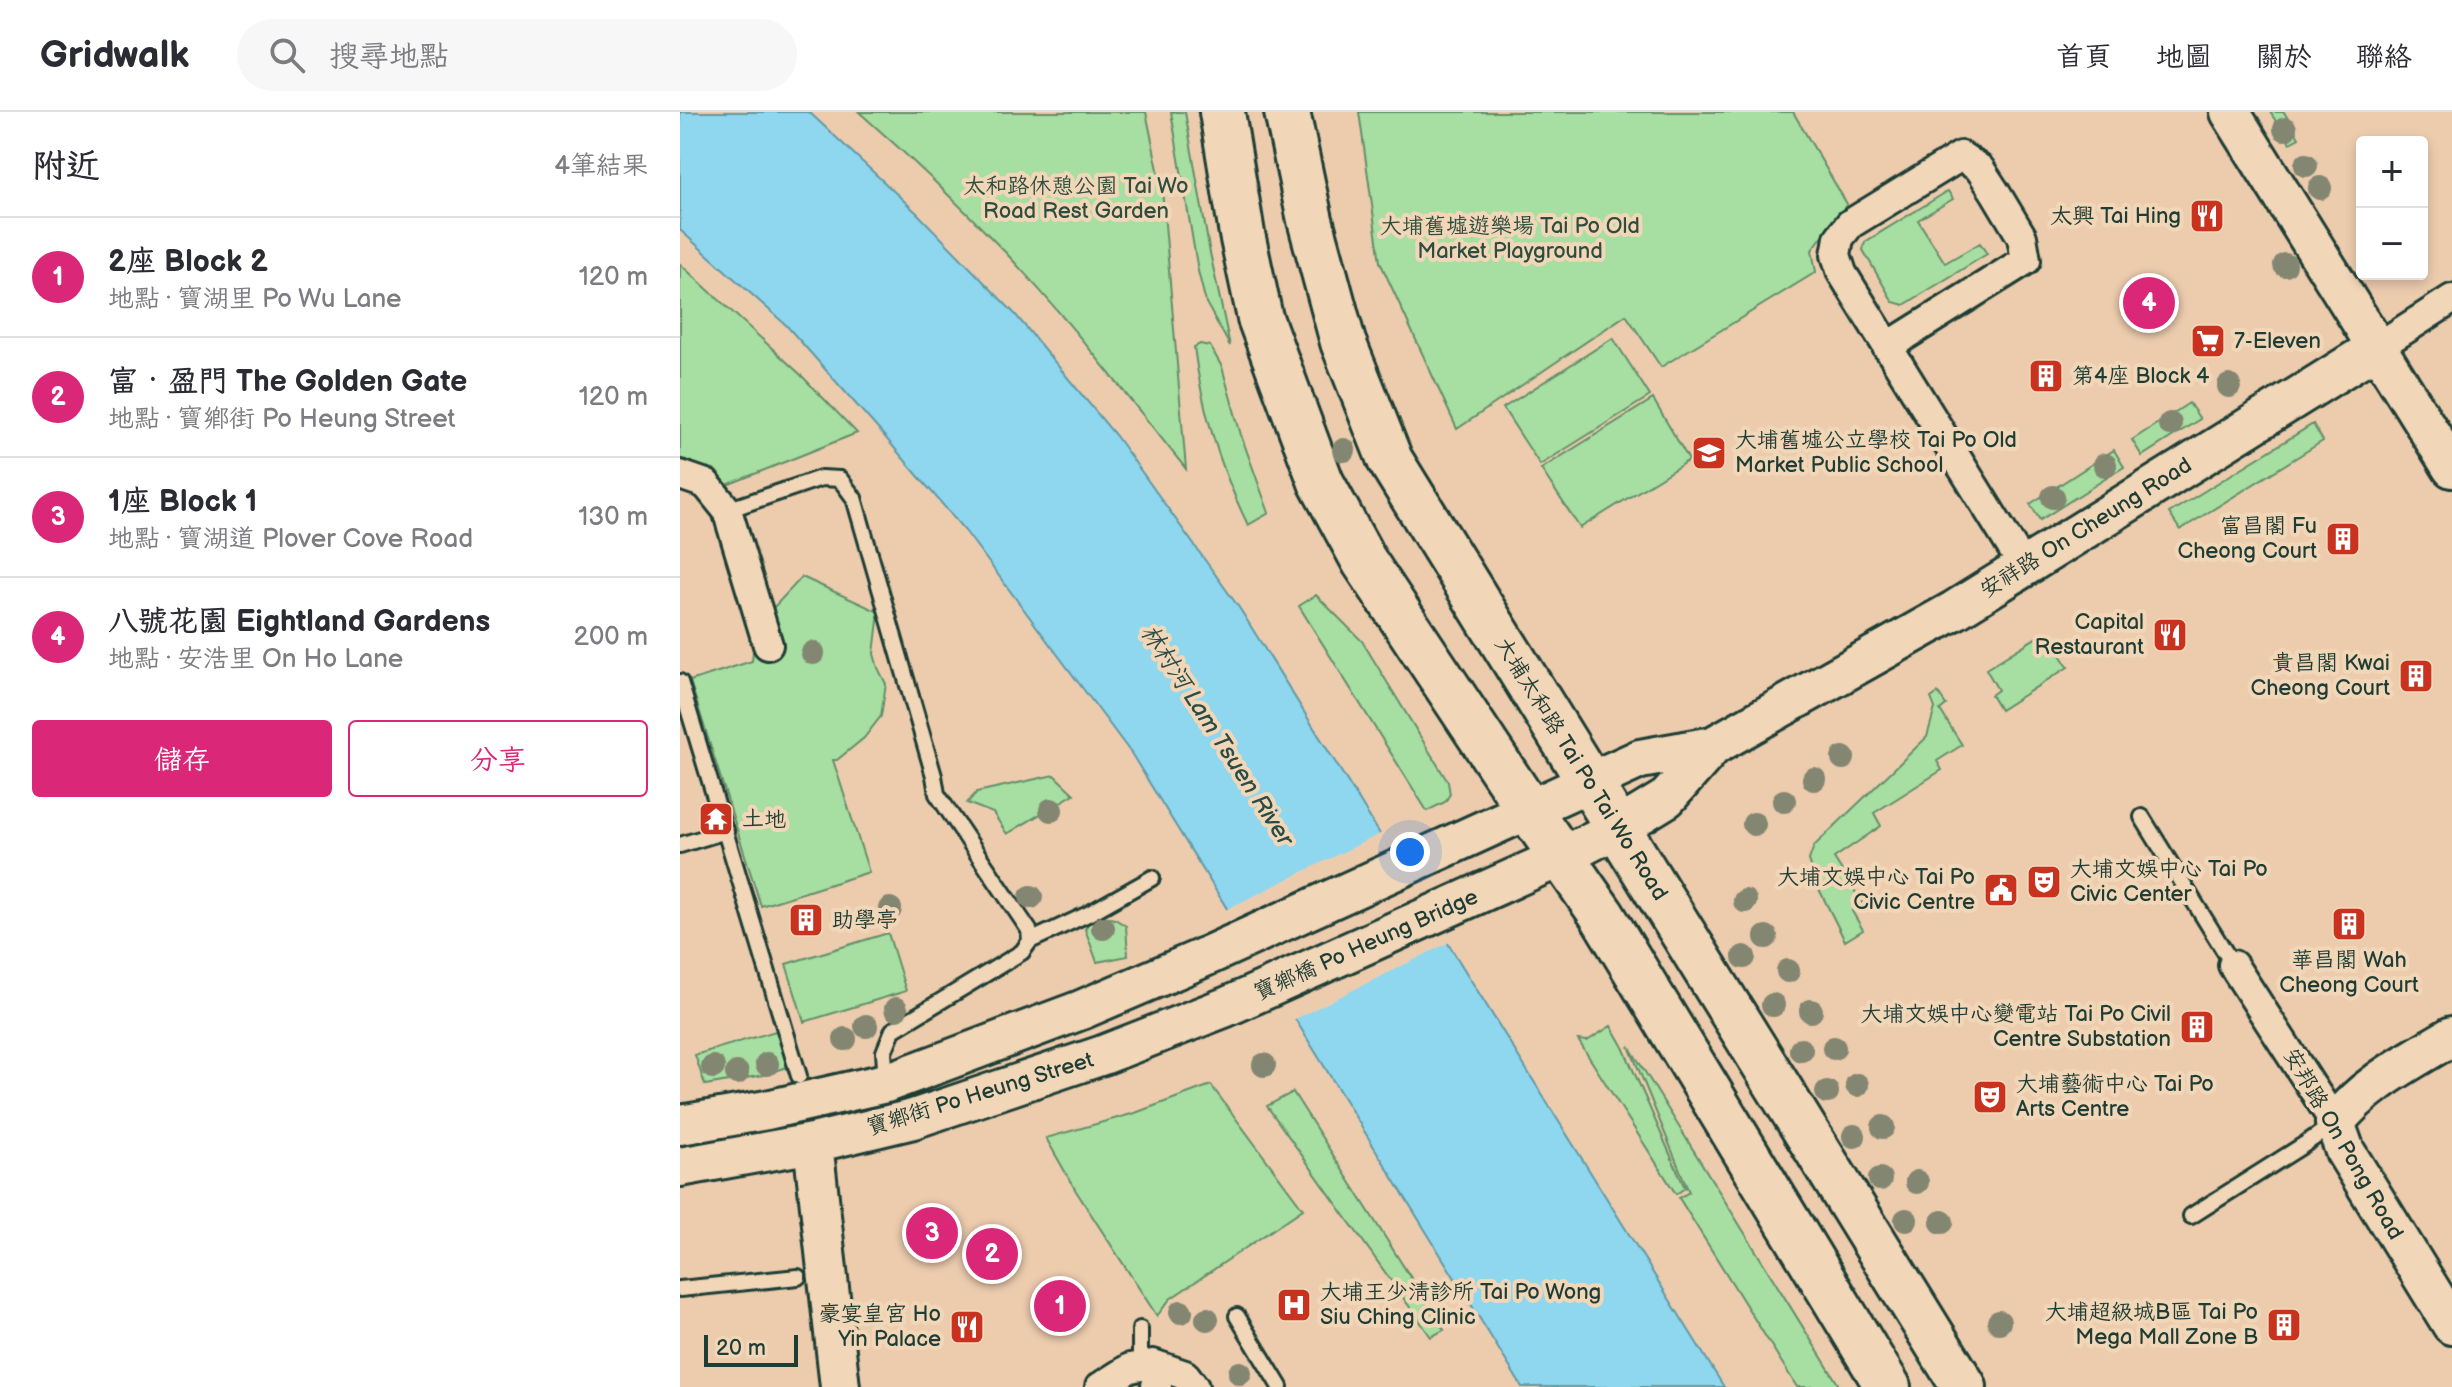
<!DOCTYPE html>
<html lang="zh-TW">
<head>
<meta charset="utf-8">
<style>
	:root { --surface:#fff; --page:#f7f7f7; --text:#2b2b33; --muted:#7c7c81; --line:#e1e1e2; --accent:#db2777 }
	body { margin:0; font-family:"Balsamiq Sans","LXGW WenKai TC",sans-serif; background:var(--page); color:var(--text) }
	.controls { position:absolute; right:24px; top:24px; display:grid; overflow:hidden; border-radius:8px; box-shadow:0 4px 12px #0003 }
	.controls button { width:72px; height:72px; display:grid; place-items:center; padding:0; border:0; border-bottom:2px solid var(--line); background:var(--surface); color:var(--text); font:40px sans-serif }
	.scale { position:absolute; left:24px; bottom:20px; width:94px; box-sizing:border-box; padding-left:8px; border:4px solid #1f3d34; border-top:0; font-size:22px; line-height:28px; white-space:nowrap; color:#1f3d34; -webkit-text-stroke:6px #f1d6b8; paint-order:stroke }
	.you { position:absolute; left:730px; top:740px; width:28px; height:28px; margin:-20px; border:6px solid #fff; border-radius:50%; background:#1a73e8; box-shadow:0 0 0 12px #1a73e833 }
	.badge { display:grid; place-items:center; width:52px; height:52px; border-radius:50%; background:var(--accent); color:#fff; font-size:26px; font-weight:700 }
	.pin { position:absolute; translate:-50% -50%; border:4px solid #fff; box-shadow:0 2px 8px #0006 }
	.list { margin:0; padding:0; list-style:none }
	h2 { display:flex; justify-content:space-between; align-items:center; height:104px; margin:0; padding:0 32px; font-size:34px }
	h2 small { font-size:26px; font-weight:400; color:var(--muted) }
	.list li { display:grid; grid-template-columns:52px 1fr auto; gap:24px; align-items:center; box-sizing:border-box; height:120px; padding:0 32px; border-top:2px solid var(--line) }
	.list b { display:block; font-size:30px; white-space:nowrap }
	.list p { margin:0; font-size:26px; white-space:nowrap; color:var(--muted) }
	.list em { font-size:26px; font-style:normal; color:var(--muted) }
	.actions { display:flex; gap:16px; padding:24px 32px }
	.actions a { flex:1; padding:18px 0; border:2px solid var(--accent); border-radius:8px; text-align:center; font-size:28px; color:var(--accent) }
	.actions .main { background:var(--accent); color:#fff }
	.icon { flex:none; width:44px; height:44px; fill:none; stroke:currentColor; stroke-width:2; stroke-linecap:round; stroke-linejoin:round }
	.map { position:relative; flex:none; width:1772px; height:1275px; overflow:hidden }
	header { display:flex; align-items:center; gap:48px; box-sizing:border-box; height:112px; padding:0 40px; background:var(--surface); border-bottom:2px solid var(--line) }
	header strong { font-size:38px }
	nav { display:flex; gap:44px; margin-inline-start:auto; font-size:28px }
	.search { width:560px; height:72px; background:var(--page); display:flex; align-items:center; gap:20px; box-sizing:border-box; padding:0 28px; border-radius:44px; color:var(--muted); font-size:30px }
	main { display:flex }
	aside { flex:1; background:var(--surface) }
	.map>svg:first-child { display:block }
	.green { fill:#a7dea1; stroke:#638e6a; stroke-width:2 }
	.water { fill:#8ed7ef; stroke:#6299a4; stroke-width:2 }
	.pier { fill:#edccae }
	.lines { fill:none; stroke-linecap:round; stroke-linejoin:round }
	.lane-casing { stroke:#1f3d34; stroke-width:20 }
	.street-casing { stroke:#1f3d34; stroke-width:34 }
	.secondary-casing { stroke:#1f3d34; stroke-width:44 }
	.primary-casing { stroke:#1f3d34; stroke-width:50 }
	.lane { stroke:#f1d6b8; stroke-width:14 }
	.street { stroke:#f1d6b8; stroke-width:28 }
	.secondary { stroke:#f1d6b8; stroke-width:38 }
	.primary { stroke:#f1d6b8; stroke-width:44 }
	.tree { fill:#838671 }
	.labels { text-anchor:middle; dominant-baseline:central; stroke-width:8; stroke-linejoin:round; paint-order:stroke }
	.park-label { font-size:22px; fill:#2d4d3f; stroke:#f1d6b8 }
	.poi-label { font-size:22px; fill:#1f3d34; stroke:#f1d6b8; text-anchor:end }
	.street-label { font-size:22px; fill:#1f3d34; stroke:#f1d6b8 }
	.water-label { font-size:24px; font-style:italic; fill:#2a4c47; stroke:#f1d6b8 }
</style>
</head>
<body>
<header>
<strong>Gridwalk</strong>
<div class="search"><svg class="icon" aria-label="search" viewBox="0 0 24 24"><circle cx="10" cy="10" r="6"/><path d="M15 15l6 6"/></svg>搜尋地點</div>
<nav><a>首頁</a><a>地圖</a><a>關於</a><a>聯絡</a></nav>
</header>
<main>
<aside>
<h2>附近<small>4筆結果</small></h2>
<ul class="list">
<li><span class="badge">1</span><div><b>2座 Block 2</b><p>地點 · 寶湖里 Po Wu Lane</p></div><em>120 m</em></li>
<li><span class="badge">2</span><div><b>富‧盈門 The Golden Gate</b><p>地點 · 寶鄉街 Po Heung Street</p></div><em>120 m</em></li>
<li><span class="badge">3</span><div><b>1座 Block 1</b><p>地點 · 寶湖道 Plover Cove Road</p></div><em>130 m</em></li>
<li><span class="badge">4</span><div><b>八號花園 Eightland Gardens</b><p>地點 · 安浩里 On Ho Lane</p></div><em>200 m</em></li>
</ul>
<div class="actions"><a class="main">儲存</a><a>分享</a></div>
</aside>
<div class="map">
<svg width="1772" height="1275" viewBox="0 0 1772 1275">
	<rect width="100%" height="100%" fill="#edccae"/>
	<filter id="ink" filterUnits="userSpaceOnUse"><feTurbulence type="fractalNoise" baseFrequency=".0125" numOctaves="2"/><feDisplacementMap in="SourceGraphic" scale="16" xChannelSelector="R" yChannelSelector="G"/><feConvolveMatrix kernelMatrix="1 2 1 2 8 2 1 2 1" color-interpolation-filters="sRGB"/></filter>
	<g filter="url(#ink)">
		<path class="green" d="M 179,0 L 466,0 L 482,77 L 506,357 C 447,284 390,209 325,140 C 278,91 230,45 179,0 Z
			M 491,0 L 505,0 L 529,136 L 550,234 L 526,191 L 518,159 Z
			M 679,0 L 1113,0 L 1167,92 L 1132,138 L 1136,160 L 981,255 L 946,203 L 777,317 L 700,150 Z
			M 1590,0 L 1604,0 L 1619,26 L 1610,31 Z
			M 1268,79 L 1273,87 L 1238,108 L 1265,151 L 1300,131 L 1307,142 L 1224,193 L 1213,190 L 1183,138 L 1185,130 Z
			M 0,152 L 120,262 L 177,321 L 47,373 L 34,357 L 0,350 Z
			M 933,226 L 970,284 L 860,353 L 823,296 Z
			M 520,232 L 530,234 L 542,255 L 561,323 L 589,401 L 568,413 C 540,356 522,298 514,235 Z
			M 973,287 L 1009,348 L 900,416 L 861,357 Z
			M 1509,291 L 1520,307 L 1462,344 L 1452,328 Z
			M 1633,312 L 1643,329 L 1500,418 L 1489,401 Z
			M 1434,338 L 1444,355 L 1360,408 L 1350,392 Z
			M 122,465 L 199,500 L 194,542 L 198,556 L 206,572 L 201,604 L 184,626 L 157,648 L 153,648 L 189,760 L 81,794 L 10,569 L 72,549 L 74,528 L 93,496 Z
			M 636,483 L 682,529 L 768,670 L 770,682 L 765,690 L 747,699 L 619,494 Z
			M 1365,520 L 1388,555 L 1320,598 L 1311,583 L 1318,578 L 1306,557 Z
			M 1258,581 L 1266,593 L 1260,598 L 1282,633 L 1257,649 L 1262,658 L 1194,701 L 1201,714 L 1154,746 L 1183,792 L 1172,799 L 1183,818 L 1165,829 L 1137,773 L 1129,748 L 1134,734 L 1247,625 L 1255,596 L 1251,586 Z
			M 374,663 L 394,682 L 327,722 L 313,701 L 287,691 L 297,680 Z
			M 417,804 L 435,807 L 446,814 L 448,844 L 417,850 L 405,817 L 410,809 Z
			M 208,821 L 226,879 L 124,910 L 106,852 Z
			M 931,914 L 943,935 L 1005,1076 L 996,1082 L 898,928 L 907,929 Z
			M 99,918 L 110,954 L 84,963 L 25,973 L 15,943 Z
			M 949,934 L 1160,1275 L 1117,1275 L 999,1086 L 1009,1080 Z
			M 531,973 L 623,1097 L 490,1187 L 477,1204 L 396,1079 L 366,1026 L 455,1001 Z
			M 613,980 L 764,1218 L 751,1225 L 587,994 Z"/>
		<path class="water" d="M 0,0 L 129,0 L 237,101 L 335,202 L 436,324 L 560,497 L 1044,1275 L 842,1275 L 451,641 L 286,420 L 205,325 L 106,213 L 0,118 Z"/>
		<path class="pier" d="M 704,720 L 772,829 L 613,908 L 545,798 Z"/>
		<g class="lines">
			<g class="lane-casing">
				<path id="lane" d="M 47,398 L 141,366 L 160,367 L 174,386 L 254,664 L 257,682 L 349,818 L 350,829 L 342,840 L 213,918 L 204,940 L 206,971
					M 0,570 L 119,964
					M 1462,705 L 1553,853
					M 0,733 L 46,719
					M 350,829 L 408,802 L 472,766
					M 1511,1104 L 1625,1032 L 1655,1011
					M 0,1177 L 118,1165
					M 557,1204 L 600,1275
					M 460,1217 L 460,1254"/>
			</g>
			<g class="street-casing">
				<path id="street" d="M 1207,235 L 1346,148 L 1342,125 L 1315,80 L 1300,57 L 1281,44 L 1170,112 L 1159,126 L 1156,143 L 1162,161 L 1344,455
					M 1696,236 L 1772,187
					M 0,363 L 26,372 L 47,398 L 88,533
					M 1553,853 L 1655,1011
					M 476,1274 L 477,1275
					M 420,1275 L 450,1256 L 473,1252 L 505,1263 L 514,1275"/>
			</g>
			<g class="secondary-casing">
				<path id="secondary" d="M 1550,0 L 1772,356
					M 1772,924 C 1731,949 1684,972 1655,1011 L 1665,1039 L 1772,1213
					M 0,1013 L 87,998 L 206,971 L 276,945 L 401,898 L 518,848 L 960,647 L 1033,634
					M 133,1031 L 160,1275
					M 0,1055 L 133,1031 L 233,1007 L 423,943 L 546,895 L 883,744 L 938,716 L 987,686 L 1033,634 L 1275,498 L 1696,236"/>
			</g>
			<g class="primary-casing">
				<path id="primary" d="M 542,0 L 562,122 L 580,206 L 641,370 L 684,449 L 849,698 L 922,803 L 1208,1275
					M 607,0 L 630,108 L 663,230 L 710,348 L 1284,1275"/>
			</g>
			<use href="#lane" class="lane"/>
			<use href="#street" class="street"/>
			<use href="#secondary" class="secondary"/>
			<use href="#primary" class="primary"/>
		</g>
		<g class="tree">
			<circle cx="1605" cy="17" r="12"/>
			<circle cx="1626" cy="53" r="12"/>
			<circle cx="1640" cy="76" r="12"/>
			<circle cx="1605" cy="153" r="12"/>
			<circle cx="1549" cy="274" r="12"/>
			<circle cx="1490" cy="312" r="12"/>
			<circle cx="664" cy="338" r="12"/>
			<circle cx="1425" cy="353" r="12"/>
			<circle cx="1373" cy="385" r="12"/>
			<circle cx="133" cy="541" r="12"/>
			<circle cx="1163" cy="646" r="12"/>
			<circle cx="1134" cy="667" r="12"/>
			<circle cx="1104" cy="689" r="12"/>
			<circle cx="371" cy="698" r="12"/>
			<circle cx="1074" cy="712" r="12"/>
			<circle cx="351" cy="785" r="12"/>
			<circle cx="1065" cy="789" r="12"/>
			<circle cx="210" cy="797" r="12"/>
			<circle cx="423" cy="816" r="12"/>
			<circle cx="1086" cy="825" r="12"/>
			<circle cx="1064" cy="845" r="12"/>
			<circle cx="1108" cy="859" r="12"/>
			<circle cx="1093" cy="893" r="12"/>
			<circle cx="216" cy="897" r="12"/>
			<circle cx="1131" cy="899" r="12"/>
			<circle cx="186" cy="914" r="12"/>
			<circle cx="165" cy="927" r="12"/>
			<circle cx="1154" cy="936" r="12"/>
			<circle cx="1121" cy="938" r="12"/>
			<circle cx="87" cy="952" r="12"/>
			<circle cx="584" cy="953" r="12"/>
			<circle cx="33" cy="955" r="12"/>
			<circle cx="57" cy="961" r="12"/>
			<circle cx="1177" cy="973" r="12"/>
			<circle cx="1147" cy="980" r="12"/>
			<circle cx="1203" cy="1015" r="12"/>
			<circle cx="1174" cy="1024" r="12"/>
			<circle cx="1200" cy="1067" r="12"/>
			<circle cx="1237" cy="1070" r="12"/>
			<circle cx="1226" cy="1108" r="12"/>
			<circle cx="1262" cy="1110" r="12"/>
			<circle cx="501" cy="1200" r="12"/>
			<circle cx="527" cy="1207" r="12"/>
			<circle cx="1319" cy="1210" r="12"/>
			<circle cx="560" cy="1261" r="12"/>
		</g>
	</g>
	<defs>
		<g id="restaurant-square" transform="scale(1.8)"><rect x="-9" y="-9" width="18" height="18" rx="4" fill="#c8321e" stroke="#f1d6b8"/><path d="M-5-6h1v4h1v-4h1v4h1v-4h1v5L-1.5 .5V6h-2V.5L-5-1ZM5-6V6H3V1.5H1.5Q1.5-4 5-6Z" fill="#fff"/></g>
		<g id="supermarket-square" transform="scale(1.8)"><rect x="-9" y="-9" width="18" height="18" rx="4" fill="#c8321e" stroke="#f1d6b8"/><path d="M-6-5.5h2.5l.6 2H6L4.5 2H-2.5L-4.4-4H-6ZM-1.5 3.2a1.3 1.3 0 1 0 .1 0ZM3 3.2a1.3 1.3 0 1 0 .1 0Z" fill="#fff"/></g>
		<g id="building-square" transform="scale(1.8)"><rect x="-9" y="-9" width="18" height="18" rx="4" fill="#c8321e" stroke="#f1d6b8"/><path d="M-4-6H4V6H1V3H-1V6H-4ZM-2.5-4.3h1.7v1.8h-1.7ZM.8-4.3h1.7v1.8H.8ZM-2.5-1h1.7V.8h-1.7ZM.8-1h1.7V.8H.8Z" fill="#fff"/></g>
		<g id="school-square" transform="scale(1.8)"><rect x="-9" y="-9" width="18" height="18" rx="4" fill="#c8321e" stroke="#f1d6b8"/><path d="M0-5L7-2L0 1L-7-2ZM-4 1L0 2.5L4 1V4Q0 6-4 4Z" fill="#fff"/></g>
		<g id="temple-square" transform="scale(1.8)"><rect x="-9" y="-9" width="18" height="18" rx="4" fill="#c8321e" stroke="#f1d6b8"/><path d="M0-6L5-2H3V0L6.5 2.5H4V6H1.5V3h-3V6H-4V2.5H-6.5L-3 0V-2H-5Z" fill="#fff"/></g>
		<g id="theatre-square" transform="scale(1.8)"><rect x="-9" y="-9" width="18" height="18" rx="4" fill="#c8321e" stroke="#f1d6b8"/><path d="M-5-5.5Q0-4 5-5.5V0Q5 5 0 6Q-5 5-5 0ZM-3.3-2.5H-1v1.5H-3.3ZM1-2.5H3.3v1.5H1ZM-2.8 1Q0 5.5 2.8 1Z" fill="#fff"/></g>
		<g id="civic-square" transform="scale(1.8)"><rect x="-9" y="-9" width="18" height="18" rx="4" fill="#c8321e" stroke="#f1d6b8"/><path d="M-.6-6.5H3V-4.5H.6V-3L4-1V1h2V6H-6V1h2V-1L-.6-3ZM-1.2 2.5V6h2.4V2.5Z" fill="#fff"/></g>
		<g id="hospital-square" transform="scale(1.8)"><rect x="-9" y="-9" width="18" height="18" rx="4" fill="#c8321e" stroke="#f1d6b8"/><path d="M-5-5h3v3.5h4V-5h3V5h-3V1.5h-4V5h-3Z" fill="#fff"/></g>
	</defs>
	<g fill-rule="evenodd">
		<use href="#restaurant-square" x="1527" y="104"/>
		<use href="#supermarket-square" x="1528" y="229"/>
		<use href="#building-square" x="1366" y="264"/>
		<use href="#school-square" x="1029" y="341"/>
		<use href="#building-square" x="1663" y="427"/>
		<use href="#restaurant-square" x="1490" y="523"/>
		<use href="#building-square" x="1736" y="564"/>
		<use href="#temple-square" x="36" y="707"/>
		<use href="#theatre-square" x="1364" y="770"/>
		<use href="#civic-square" x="1321" y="778"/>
		<use href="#building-square" x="126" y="808"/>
		<use href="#building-square" x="1669" y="812"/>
		<use href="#building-square" x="1517" y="915"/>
		<use href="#theatre-square" x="1310" y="985"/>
		<use href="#hospital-square" x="614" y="1193"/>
		<use href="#building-square" x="1604" y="1213"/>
		<use href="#restaurant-square" x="287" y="1215"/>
	</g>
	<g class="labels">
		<g class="park-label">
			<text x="396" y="74">太和路休憩公園 Tai Wo<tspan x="396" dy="25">Road Rest Garden</tspan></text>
			<text x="830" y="114">大埔舊墟遊樂場 Tai Po Old<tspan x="830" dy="25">Market Playground</tspan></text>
		</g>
		<g class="poi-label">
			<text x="1501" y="104">太興 Tai Hing</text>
			<text x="1554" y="229" text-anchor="start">7-Eleven</text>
			<text x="1392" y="264" text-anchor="start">第4座 Block 4</text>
			<text x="1055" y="328" text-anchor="start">大埔舊墟公立學校 Tai Po Old<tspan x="1055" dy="25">Market Public School</tspan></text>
			<text x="1637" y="414">富昌閣 Fu<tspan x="1637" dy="25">Cheong Court</tspan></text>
			<text x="1464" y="510">Capital<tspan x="1464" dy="25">Restaurant</tspan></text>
			<text x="1710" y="551">貴昌閣 Kwai<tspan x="1710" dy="25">Cheong Court</tspan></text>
			<text x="62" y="707" text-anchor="start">土地</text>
			<text x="1390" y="757" text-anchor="start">大埔文娛中心 Tai Po<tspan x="1390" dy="25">Civic Center</tspan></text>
			<text x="1295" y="765">大埔文娛中心 Tai Po<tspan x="1295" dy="25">Civic Centre</tspan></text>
			<text x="152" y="808" text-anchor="start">助學亭</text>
			<text x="1669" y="848" text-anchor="middle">華昌閣 Wah<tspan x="1669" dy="25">Cheong Court</tspan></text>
			<text x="1491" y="902">大埔文娛中心變電站 Tai Po Civil<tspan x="1491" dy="25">Centre Substation</tspan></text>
			<text x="1336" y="972" text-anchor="start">大埔藝術中心 Tai Po<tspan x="1336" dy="25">Arts Centre</tspan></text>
			<text x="640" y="1180" text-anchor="start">大埔王少清診所 Tai Po Wong<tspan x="640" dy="25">Siu Ching Clinic</tspan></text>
			<text x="1578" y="1200">大埔超級城B區 Tai Po<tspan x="1578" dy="25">Mega Mall Zone B</tspan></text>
			<text x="261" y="1202">豪宴皇宮 Ho<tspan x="261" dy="25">Yin Palace</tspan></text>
		</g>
		<g class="street-label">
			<text transform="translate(1406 416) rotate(-32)">安祥路 On Cheung Road</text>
			<text transform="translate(901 657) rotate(58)">大埔太和路 Tai Po Tai Wo Road</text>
			<text transform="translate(686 833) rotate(-24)">寶鄉橋 Po Heung Bridge</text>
			<text transform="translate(300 982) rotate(-17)">寶鄉街 Po Heung Street</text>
			<text transform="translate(1663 1032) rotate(60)">安邦路 On Pong Road</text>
		</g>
		<g class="water-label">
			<text transform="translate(537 623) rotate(57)">林村河 Lam Tsuen River</text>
		</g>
	</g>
</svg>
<div class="controls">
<button>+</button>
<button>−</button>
</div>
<div class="scale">20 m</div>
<div class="you"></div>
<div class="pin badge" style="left:380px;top:1194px">1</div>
<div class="pin badge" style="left:312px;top:1142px">2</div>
<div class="pin badge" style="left:252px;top:1121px">3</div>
<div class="pin badge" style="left:1469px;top:191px">4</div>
</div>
</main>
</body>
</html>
